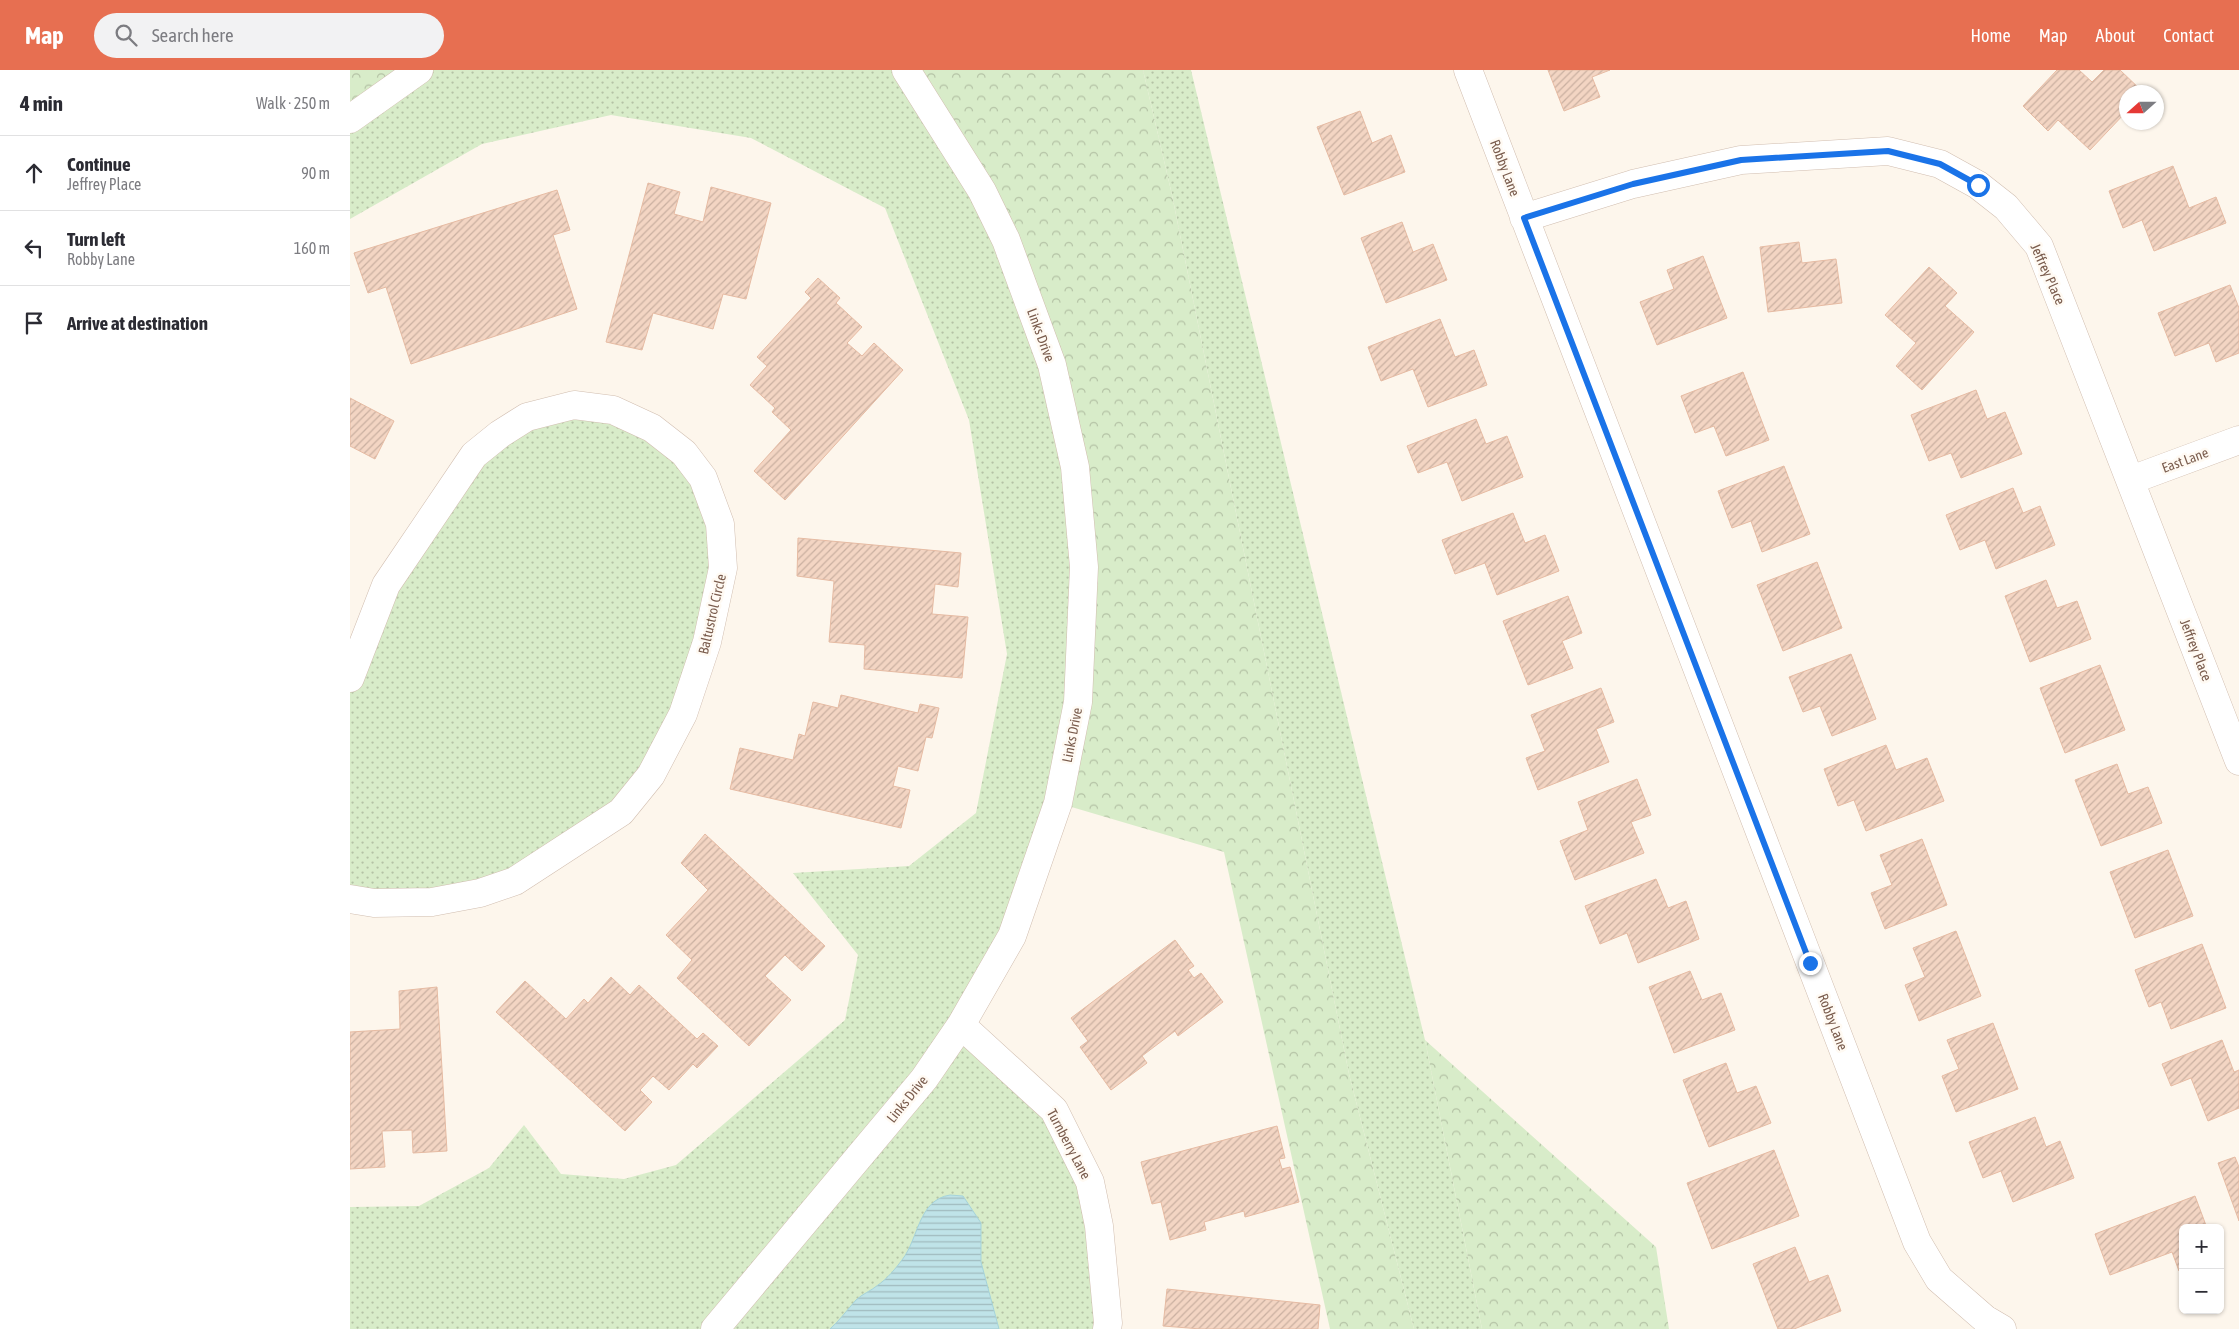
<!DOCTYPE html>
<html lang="en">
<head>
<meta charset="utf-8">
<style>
	:root { --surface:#fff; --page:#f2f2f3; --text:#2b2b33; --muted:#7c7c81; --line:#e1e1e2; --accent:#e76f51 }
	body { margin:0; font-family:"Asap Condensed",sans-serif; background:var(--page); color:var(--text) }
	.controls { position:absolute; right:15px; bottom:15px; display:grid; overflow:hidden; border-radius:8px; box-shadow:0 1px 4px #0004 }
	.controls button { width:45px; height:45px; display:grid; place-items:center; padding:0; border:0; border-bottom:1px solid var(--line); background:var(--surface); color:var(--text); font:25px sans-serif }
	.compass { position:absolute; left:1769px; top:15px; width:45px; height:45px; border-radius:50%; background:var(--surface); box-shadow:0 1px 4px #0004; rotate:249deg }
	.stop { position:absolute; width:15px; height:15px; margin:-11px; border:4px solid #1a73e8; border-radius:50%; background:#fff }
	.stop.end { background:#1a73e8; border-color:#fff; box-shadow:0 1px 5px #0008 }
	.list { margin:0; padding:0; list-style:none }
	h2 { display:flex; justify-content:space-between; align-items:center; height:65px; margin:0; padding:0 20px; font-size:21px }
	h2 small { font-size:16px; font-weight:400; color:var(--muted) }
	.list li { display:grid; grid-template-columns:32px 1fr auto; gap:15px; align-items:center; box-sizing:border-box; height:75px; padding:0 20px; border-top:1px solid var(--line) }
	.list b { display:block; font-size:19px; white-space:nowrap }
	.list p { margin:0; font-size:16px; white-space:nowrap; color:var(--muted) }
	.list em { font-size:16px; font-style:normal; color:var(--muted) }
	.icon { flex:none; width:28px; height:28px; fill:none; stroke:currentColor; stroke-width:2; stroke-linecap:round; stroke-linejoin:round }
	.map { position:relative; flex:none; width:1889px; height:1259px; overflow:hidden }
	header { display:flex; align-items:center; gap:30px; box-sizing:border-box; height:70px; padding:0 25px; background:var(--accent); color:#fff }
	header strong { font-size:24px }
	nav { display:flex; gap:28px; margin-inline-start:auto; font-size:18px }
	.search { width:350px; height:45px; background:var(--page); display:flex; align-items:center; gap:12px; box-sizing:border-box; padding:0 18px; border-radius:28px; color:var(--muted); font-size:19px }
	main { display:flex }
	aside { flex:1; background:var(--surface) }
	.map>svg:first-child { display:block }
	.grass { fill:url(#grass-dots) }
	.forest { fill:url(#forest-crowns) }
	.water { fill:url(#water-rules); stroke:#a5d3da }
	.building { fill:url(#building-hatch); stroke:#e6bba3 }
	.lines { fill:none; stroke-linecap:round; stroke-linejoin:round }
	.minor-casing { stroke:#d1beb0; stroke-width:29 }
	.minor { stroke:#fff; stroke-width:28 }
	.route { stroke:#1a73e8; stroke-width:6 }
	.labels { text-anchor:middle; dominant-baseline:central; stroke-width:5; stroke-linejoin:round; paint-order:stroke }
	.street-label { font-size:14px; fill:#7a5c4d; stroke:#fffaf3 }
</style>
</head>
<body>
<header>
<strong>Map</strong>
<div class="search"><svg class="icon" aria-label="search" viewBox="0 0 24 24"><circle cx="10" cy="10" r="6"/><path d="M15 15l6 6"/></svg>Search here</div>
<nav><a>Home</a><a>Map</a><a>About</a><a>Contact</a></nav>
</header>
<main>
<aside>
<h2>4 min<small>Walk · 250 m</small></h2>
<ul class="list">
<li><svg class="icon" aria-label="ahead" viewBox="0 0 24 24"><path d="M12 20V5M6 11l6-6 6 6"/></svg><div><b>Continue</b><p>Jeffrey Place</p></div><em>90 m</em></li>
<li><svg class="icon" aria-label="left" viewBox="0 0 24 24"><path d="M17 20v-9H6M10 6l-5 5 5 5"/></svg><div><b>Turn left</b><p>Robby Lane</p></div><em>160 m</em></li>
<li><svg class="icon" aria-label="arrive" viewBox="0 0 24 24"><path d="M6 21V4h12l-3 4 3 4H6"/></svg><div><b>Arrive at destination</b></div></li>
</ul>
</aside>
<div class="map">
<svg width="1889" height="1259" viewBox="0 0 1889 1259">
	<defs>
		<pattern id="grass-dots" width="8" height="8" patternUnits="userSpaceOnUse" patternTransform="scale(1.25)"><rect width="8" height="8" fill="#d8ecc9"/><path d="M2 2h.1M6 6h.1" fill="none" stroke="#b4c2a5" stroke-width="1.8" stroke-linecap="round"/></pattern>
		<pattern id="forest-crowns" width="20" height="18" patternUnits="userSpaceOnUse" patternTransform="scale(1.25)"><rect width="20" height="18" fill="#d8ecc9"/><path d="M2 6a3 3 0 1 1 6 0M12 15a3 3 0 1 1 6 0" fill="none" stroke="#b4c2a5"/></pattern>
		<pattern id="water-rules" width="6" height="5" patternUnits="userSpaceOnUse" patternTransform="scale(1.25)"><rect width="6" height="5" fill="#bfe3e8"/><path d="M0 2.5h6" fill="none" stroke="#a0bbbe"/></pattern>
		<pattern id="building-hatch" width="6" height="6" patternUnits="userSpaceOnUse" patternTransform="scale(1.25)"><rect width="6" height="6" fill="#f3d5c3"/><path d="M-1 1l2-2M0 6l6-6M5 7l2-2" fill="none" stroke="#cab0a1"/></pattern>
	</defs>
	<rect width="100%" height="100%" fill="#fdf6ec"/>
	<path class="grass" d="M 69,0 L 556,0 L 564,11 L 702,295 L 734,497 L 708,733 L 611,955 L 704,1040 L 740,1112 L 757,1259 L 0,1259 L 0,1137 L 69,1136 L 139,1098 L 174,1055 L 211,1104 L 274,1109 L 326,1095 L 495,950 L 508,885 L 443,803 L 559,796 L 626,743 L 657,584 L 619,350 L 535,138 L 401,68 L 261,45 L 132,74 L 0,149 L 0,49 Z
		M 793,0 L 841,0 L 1075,970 L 1132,1259 L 1064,1259 L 999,1004 L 822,125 Z
		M 224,335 L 334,383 L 373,498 L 301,705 L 165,811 L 0,829 L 0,608 L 36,515 L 124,385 Z"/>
	<path class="forest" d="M 0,0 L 69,0 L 0,49 Z
		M 569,0 L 793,0 L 822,125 L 999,1004 L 1064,1259 L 980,1259 L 874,782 L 708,733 L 734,497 L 702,295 Z
		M 1075,970 L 1306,1177 L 1319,1259 L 1132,1259 Z"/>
	<path class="water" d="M 600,1125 L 613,1126 L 631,1153 L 631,1192 L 649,1259 L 480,1259 C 490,1250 497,1240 506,1230 C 512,1224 521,1221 528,1215 C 537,1209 546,1198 552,1190 C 569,1168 568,1130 600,1125 Z"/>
	<path class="building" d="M 1198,0 L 1260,0 L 1242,7 L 1250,27 L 1214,41 Z
		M 1707,0 L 1729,0 L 1742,12 L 1754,0 L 1770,0 L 1793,22 L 1776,22 L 1776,42 L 1740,80 L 1708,50 L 1698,61 L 1673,36 Z
		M 1010,41 L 1022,73 L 1041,65 L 1055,102 L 994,125 L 967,57 Z
		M 1823,96 L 1839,138 L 1866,127 L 1876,153 L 1804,181 L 1792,150 L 1773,158 L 1759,121 Z
		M 298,113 L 330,122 L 324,144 L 353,152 L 361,117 L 421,133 L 396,229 L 373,224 L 363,259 L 303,243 L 292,280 L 256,272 Z
		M 207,120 L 220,160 L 203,165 L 227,239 L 61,294 L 36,217 L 18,223 L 4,183 Z
		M 1052,152 L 1063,182 L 1083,174 L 1097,210 L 1036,233 L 1011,168 Z
		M 1449,172 L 1452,193 L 1486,189 L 1492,233 L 1418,242 L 1410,177 Z
		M 1353,186 L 1377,248 L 1307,275 L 1290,232 L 1324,219 L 1317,200 Z
		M 1579,197 L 1607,223 L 1595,236 L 1624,262 L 1572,320 L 1546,296 L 1566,273 L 1535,245 Z
		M 468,208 L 490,228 L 486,233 L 512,257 L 497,273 L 512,286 L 524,273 L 553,300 L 435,430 L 404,401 L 441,360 L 422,342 L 425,338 L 400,315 L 417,296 L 407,287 L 461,228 L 455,222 Z
		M 1880,215 L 1889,238 L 1889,283 L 1866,292 L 1859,273 L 1825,286 L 1808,243 Z
		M 1090,249 L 1105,287 L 1124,280 L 1137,315 L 1078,337 L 1063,299 L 1031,311 L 1018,277 Z
		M 1393,302 L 1419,370 L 1376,386 L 1364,356 L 1345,363 L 1331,326 Z
		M 1626,320 L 1637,349 L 1655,342 L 1672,384 L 1611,408 L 1601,383 L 1579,391 L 1561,345 Z
		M 0,328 L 44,351 L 25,389 L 0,376 Z
		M 1126,349 L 1136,374 L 1157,366 L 1173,407 L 1112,431 L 1097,392 L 1068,403 L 1057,376 Z
		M 1434,396 L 1460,464 L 1412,482 L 1401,451 L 1382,458 L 1368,421 Z
		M 1663,418 L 1673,443 L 1690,436 L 1705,475 L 1646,499 L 1635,470 L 1610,480 L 1596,445 Z
		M 1163,443 L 1175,473 L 1195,465 L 1209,501 L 1147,525 L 1135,493 L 1105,504 L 1092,470 Z
		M 448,468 L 611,483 L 608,517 L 585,514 L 582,544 L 618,547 L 612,608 L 514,599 L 515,575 L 479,572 L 484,511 L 447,506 Z
		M 1467,492 L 1492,558 L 1433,581 L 1407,515 Z
		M 1696,510 L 1707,538 L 1727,531 L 1741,569 L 1680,592 L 1655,526 Z
		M 1218,526 L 1232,563 L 1212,571 L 1223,598 L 1178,615 L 1153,551 Z
		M 1501,584 L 1526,649 L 1482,666 L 1470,636 L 1453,642 L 1439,607 Z
		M 1750,595 L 1775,660 L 1715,683 L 1690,618 Z
		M 1251,618 L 1264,652 L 1246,659 L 1259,692 L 1188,720 L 1176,688 L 1195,681 L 1181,645 Z
		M 491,625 L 568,643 L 570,634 L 589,638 L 582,668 L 576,667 L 568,701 L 548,696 L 543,716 L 560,720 L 551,758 L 380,719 L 390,678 L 443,690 L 449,664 L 455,666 L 463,632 L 488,638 Z
		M 1536,675 L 1546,700 L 1577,688 L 1594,731 L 1516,761 L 1504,730 L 1488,736 L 1474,699 Z
		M 1767,694 L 1778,724 L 1798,717 L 1812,753 L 1751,776 L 1725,710 Z
		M 1287,709 L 1301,745 L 1281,752 L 1294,783 L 1225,810 L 1210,771 L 1238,760 L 1228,732 Z
		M 355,764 L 475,876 L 452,901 L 435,885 L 415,906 L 441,930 L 399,976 L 327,908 L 342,890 L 316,865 L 358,820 L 331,793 Z
		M 1572,769 L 1597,835 L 1535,859 L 1521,823 L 1542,815 L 1530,785 Z
		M 1818,780 L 1843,846 L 1785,868 L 1760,802 Z
		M 1306,809 L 1318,838 L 1336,831 L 1349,869 L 1288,893 L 1277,863 L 1250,874 L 1235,836 Z
		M 1606,861 L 1631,926 L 1569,951 L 1555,915 L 1575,907 L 1563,878 Z
		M 825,870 L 844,896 L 838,900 L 844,908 L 851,903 L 873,932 L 828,966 L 825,961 L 792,986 L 797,993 L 761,1020 L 730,977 L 738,971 L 721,948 Z
		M 1852,874 L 1876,938 L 1821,959 L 1811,932 L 1799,937 L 1785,900 Z
		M 1340,901 L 1352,930 L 1371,923 L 1385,960 L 1324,983 L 1299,917 Z
		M 261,907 L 280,925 L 289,915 L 347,969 L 353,963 L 368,976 L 347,998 L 343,994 L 319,1020 L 303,1006 L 290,1020 L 302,1032 L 275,1061 L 146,942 L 175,911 L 216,949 L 234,929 L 238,933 Z
		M 87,917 L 97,1081 L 63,1083 L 62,1060 L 32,1061 L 35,1097 L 0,1099 L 0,962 L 50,959 L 49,921 Z
		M 1643,953 L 1668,1019 L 1606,1042 L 1592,1006 L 1609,999 L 1597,970 Z
		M 1872,970 L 1884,1002 L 1889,1000 L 1889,1038 L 1858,1051 L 1841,1008 L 1821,1016 L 1812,994 Z
		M 1376,993 L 1387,1023 L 1406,1016 L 1421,1053 L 1359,1077 L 1333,1010 Z
		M 1685,1047 L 1696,1077 L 1710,1071 L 1724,1108 L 1663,1132 L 1651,1101 L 1633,1108 L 1619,1072 Z
		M 927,1056 L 935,1088 L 929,1089 L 932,1099 L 940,1097 L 949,1132 L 895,1147 L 894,1141 L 854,1152 L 856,1160 L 820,1170 L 811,1132 L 802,1134 L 791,1092 Z
		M 1424,1080 L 1449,1146 L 1362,1179 L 1337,1113 Z
		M 1885,1087 L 1889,1097 L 1889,1151 L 1868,1093 Z
		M 1845,1126 L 1857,1158 L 1833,1158 L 1833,1199 L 1829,1201 L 1822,1182 L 1760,1205 L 1745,1164 Z
		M 1445,1177 L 1459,1212 L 1478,1205 L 1491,1241 L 1444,1259 L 1428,1259 L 1403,1194 Z
		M 817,1219 L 970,1235 L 968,1259 L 851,1259 L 813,1256 Z"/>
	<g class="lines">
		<g class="minor-casing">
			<path id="minor" d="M 1118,0 L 1567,1172 L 1589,1209 L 1635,1249 L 1652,1259
				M 0,49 L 69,0
				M 1174,148 L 1283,114 L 1391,90 L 1538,81 L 1590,94 L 1628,115 L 1656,137 L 1689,176 L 1889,691
				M 1781,410 L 1889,370
				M 0,608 L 36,515 L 124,385 L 150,364 L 177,347 L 224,335 L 263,340 L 302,358 L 334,383 L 353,408 L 370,454 L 373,498 L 357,572 L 333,644 L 301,705 L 271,742 L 165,811 L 130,823 L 82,832 L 24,833 L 0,829
				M 611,955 L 704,1040 L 740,1112 L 749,1156 L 758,1253 L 757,1259
				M 365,1259 L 574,1009 L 611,955 L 662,866 L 708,733 L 728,632 L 734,497 L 725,397 L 702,295 L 656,170 L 632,121 L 556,0"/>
		</g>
		<use href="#minor" class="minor"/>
	</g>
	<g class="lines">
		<path class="route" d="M 1460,893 L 1174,148 L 1283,114 L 1391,90 L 1538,81 L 1590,94 L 1628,115"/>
	</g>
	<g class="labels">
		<g class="street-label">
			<text transform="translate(1155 98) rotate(69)">Robby Lane</text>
			<text transform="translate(1698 204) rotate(66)">Jeffrey Place</text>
			<text transform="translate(691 265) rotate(70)">Links Drive</text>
			<text transform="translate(1835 390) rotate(-20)">East Lane</text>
			<text transform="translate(362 544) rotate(-77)">Baltustrol Circle</text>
			<text transform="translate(1846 580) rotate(69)">Jeffrey Place</text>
			<text transform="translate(722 665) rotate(-79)">Links Drive</text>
			<text transform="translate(1483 952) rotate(69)">Robby Lane</text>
			<text transform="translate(557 1029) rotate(-51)">Links Drive</text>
			<text transform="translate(719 1074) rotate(62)">Turnberry Lane</text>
		</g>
	</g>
</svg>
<div class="controls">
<button>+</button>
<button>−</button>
</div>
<svg class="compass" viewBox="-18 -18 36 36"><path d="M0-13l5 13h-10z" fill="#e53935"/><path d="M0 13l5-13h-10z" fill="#7c7c81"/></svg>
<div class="stop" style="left:1628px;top:115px"></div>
<div class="stop end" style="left:1460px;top:893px"></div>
</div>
</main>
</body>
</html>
